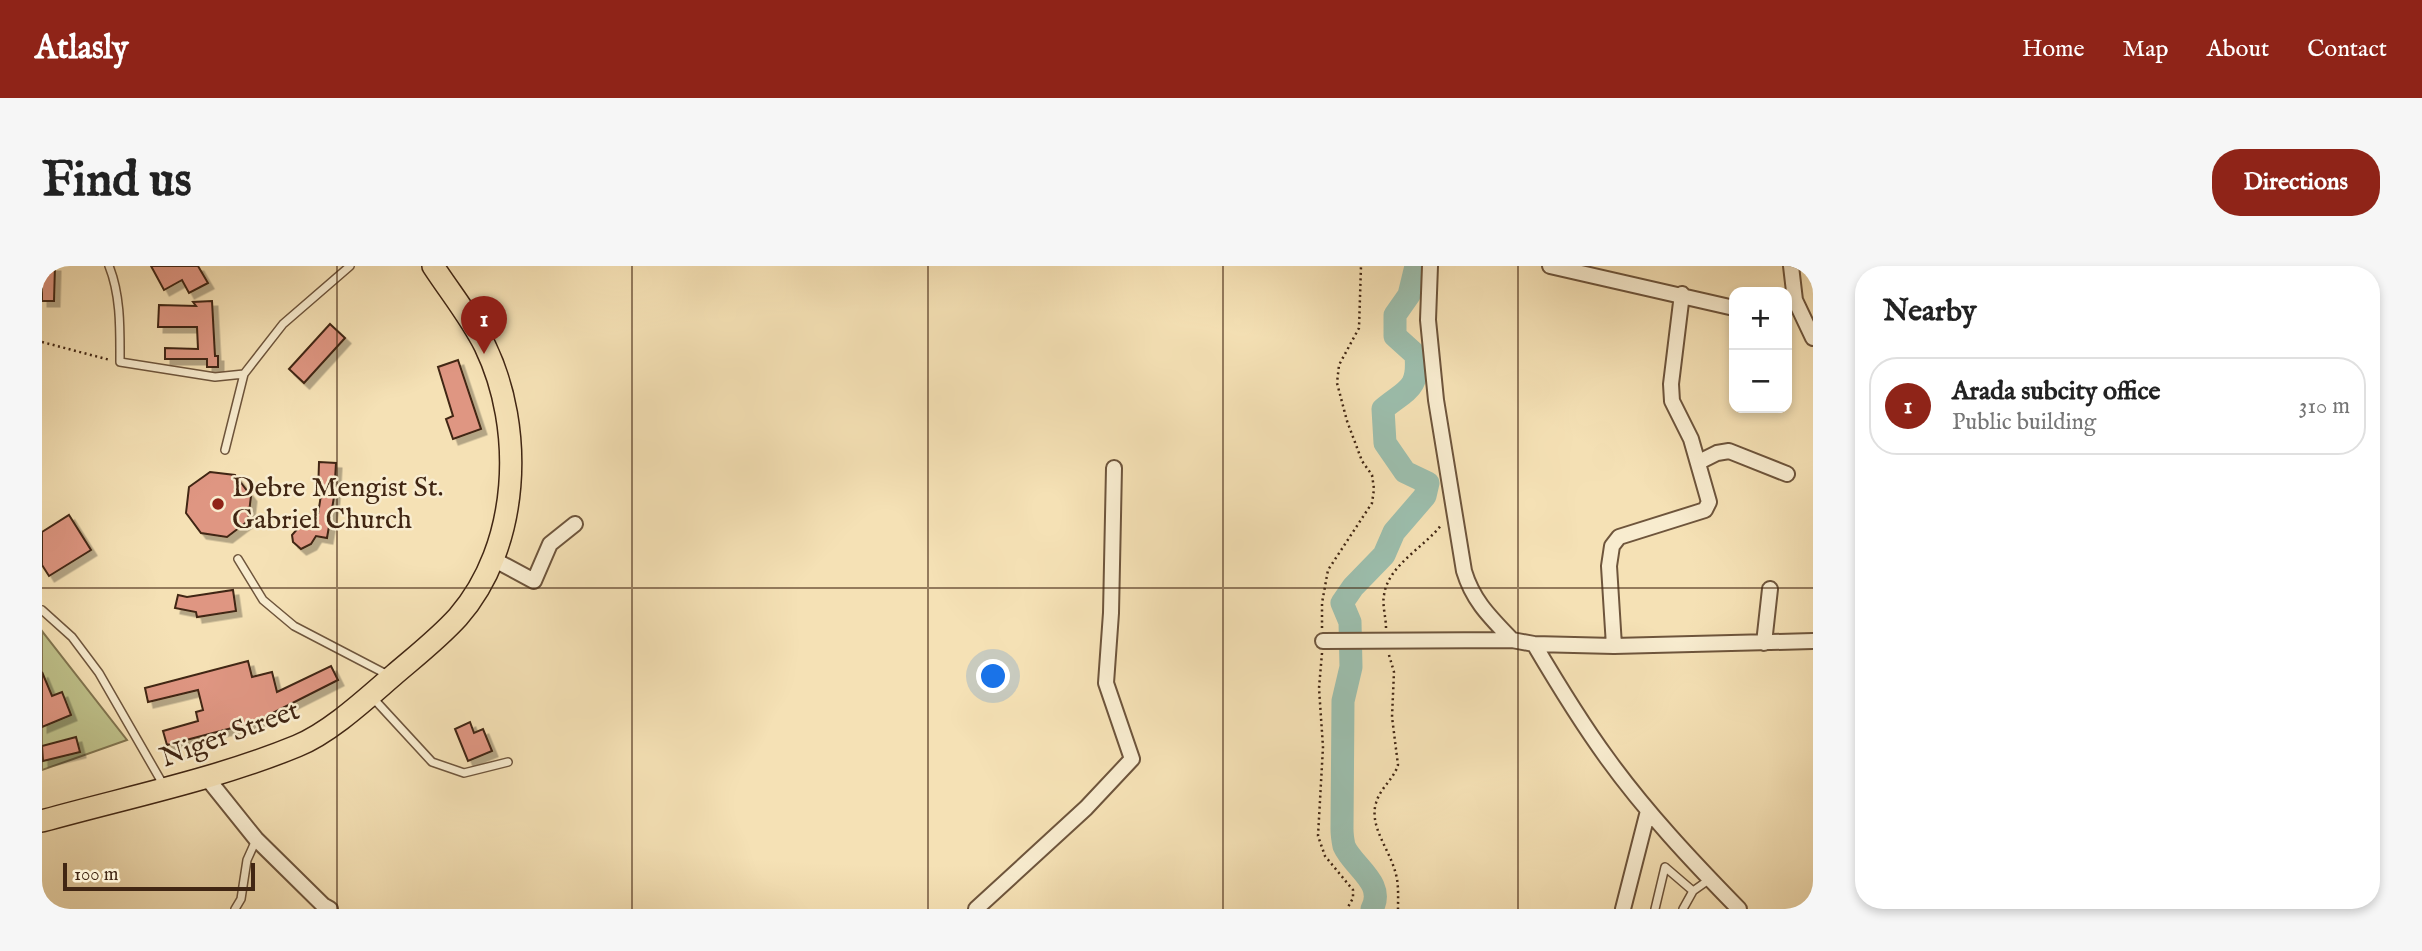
<!DOCTYPE html>
<html lang="en">
<head>
<meta charset="utf-8">
<style>
	:root { --surface:#fff; --page:#f6f6f6; --text:#222; --muted:#767676; --line:#e0e0e0; --accent:#8f2418 }
	body { margin:0; font-family:"IM FELL English",serif; background:var(--page); color:var(--text) }
	.controls { position:absolute; right:21px; top:21px; display:grid; overflow:hidden; border-radius:14px; box-shadow:0 4px 10px #0003 }
	.controls button { width:63px; height:63px; display:grid; place-items:center; padding:0; border:0; border-bottom:2px solid var(--line); background:var(--surface); color:var(--text); font:35px sans-serif }
	.scale { position:absolute; left:21px; bottom:18px; width:192px; box-sizing:border-box; padding-left:7px; border:4px solid #412613; border-top:0; font-size:19px; line-height:24px; white-space:nowrap; color:#412613; -webkit-text-stroke:5px #f8eccf; paint-order:stroke }
	.you { position:absolute; left:952px; top:411px; width:24px; height:24px; margin:-18px; border:5px solid #fff; border-radius:50%; background:#1a73e8; box-shadow:0 0 0 10px #1a73e833 }
	.badge { display:grid; place-items:center; width:46px; height:46px; border-radius:50%; background:var(--accent); color:#fff; font-size:23px; font-weight:700 }
	.pin { position:absolute; translate:-50% -58px; filter:drop-shadow(0 2px 4px #0008) }
	.pin::after { content:''; position:absolute; top:37px; width:24px; height:21px; background:inherit; clip-path:polygon(0 0,100% 0,50% 100%) }
	.list { margin:0; padding:0; list-style:none }
	h2 { display:flex; justify-content:space-between; align-items:center; height:91px; margin:0; padding:0 28px; font-size:30px }
	h2 small { font-size:23px; font-weight:400; color:var(--muted) }
	.list li { display:grid; grid-template-columns:46px 1fr auto; gap:21px; align-items:center; box-sizing:border-box; height:98px; margin:0 14px 14px; padding:0 14px; border:2px solid var(--line); border-radius:28px }
	.list b { display:block; font-size:26px; white-space:nowrap }
	.list p { margin:0; font-size:23px; white-space:nowrap; color:var(--muted) }
	.list em { font-size:23px; font-style:normal; color:var(--muted) }
	.map { position:relative; flex:none; width:1771px; height:643px; overflow:hidden; border-radius:28px }
	header { display:flex; align-items:center; gap:42px; box-sizing:border-box; height:98px; padding:0 35px; background:var(--accent); color:#fff }
	header strong { font-size:33px }
	nav { display:flex; gap:38px; margin-inline-start:auto; font-size:24px }
	.intro { display:flex; align-items:center; justify-content:space-between; box-sizing:border-box; height:168px; padding:0 42px }
	h1 { margin:0; font-size:49px }
	.button { padding:18px 32px; border-radius:28px; background:var(--accent); color:#fff; font-size:24px; font-weight:700 }
	main { display:flex; gap:42px; padding:0 42px }
	aside { flex:1; background:var(--surface); border-radius:28px; box-shadow:0 4px 10px #0003 }
	.map>svg:first-child { display:block }
	.green { fill:#bfc28b; stroke:#80744f; stroke-width:2 }
	.lines { fill:none; stroke-linecap:round; stroke-linejoin:round }
	.river { stroke:#9cbead; stroke-width:23 }
	.building { fill:#df9682; stroke:#412613; stroke-width:2; filter:url(#shadow) }
	.lane-casing { stroke:#6e553c; stroke-width:10 }
	.street-casing { stroke:#6e553c; stroke-width:18 }
	.primary-casing { stroke:#412613; stroke-width:24 }
	.path { stroke:#412613; stroke-width:2.5; stroke-dasharray:2 3.5; stroke-linecap:butt }
	.lane { stroke:#f8eccf; stroke-width:7 }
	.street { stroke:#f8eccf; stroke-width:14 }
	.primary { stroke:#f5e1b5; stroke-width:21 }
	.grid { fill:none; stroke:#412613; stroke-width:2; stroke-opacity:0.55 }
	.poi-dot { fill:#8f2418; stroke:#f8eccf; stroke-width:2.5 }
	.labels { text-anchor:middle; dominant-baseline:central; stroke-width:5; stroke-linejoin:round; paint-order:stroke }
	.poi-label { font-size:28px; fill:#412613; stroke:#f8eccf; text-anchor:start }
	.street-label { font-size:28px; fill:#412613; stroke:#f8eccf }
</style>
</head>
<body>
<header>
<strong>Atlasly</strong>
<nav><a>Home</a><a>Map</a><a>About</a><a>Contact</a></nav>
</header>
<div class="intro"><h1>Find us</h1><a class="button">Directions</a></div>
<main>
<div class="map">
<svg width="1771" height="643" viewBox="0 0 1771 643">
	<defs>
		<filter id="shadow"><feDropShadow dx="5.5" dy="5.5" stdDeviation="0" flood-color="#0004"/></filter>
	</defs>
	<rect width="100%" height="100%" fill="#f5e1b5"/>
	<filter id="stains"><feTurbulence type="fractalNoise" baseFrequency=".00286" numOctaves="4"/><feColorMatrix values="0 0 0 0 .2 0 0 0 0 .09 0 0 0 0 .02 0 0 0 .5 -.17"/></filter>
	<radialGradient id="worn" r=".72"><stop offset=".6" stop-color="#630" stop-opacity="0"/><stop offset="1" stop-color="#630" stop-opacity=".3"/></radialGradient>
	<path class="green" d="M 0,365 L 85,474 L 0,504 Z"/>
	<g class="lines">
		<path class="river" d="M 1330,643 C 1344,617 1311,601 1302,580 C 1301,575 1300,569 1300,563 L 1301,435 L 1309,401 L 1308,356 L 1300,337 L 1311,321 L 1342,289 L 1352,266 L 1383,230 L 1386,217 L 1363,206 L 1343,177 L 1341,143 C 1365,123 1377,124 1374,89 L 1353,70 L 1353,49 L 1367,29 L 1374,0"/>
	</g>
	<path class="building" d="M 0,0 L 13,0 L 12,35 L 0,35 Z
		M 109,0 L 156,0 L 166,17 L 147,27 L 140,14 L 122,24 Z
		M 170,35 L 173,90 L 176,90 L 176,101 L 165,101 L 165,93 L 123,93 L 123,82 L 156,83 L 155,61 L 116,61 L 117,39 L 154,40 L 151,36 Z
		M 288,58 L 303,72 L 262,117 L 247,103 Z
		M 416,94 L 439,163 L 411,173 L 404,153 L 411,150 L 396,101 Z
		M 277,196 L 294,197 L 292,231 L 285,272 L 274,270 L 269,278 L 259,283 L 251,276 L 250,269 L 257,261 L 274,261 L 279,229 L 276,229 Z
		M 168,206 L 193,209 L 209,230 L 206,255 L 185,271 L 159,267 L 144,247 L 147,221 Z
		M 27,249 L 49,284 L 7,310 L 0,299 L 0,266 Z
		M 191,324 L 194,345 L 155,351 L 154,346 L 133,342 L 136,329 L 145,331 Z
		M 206,395 L 210,411 L 230,406 L 235,426 L 289,400 L 296,414 L 213,456 L 125,479 L 121,465 L 156,455 L 154,446 L 161,444 L 156,424 L 106,436 L 103,422 Z
		M 0,406 L 10,430 L 20,426 L 29,449 L 0,461 Z
		M 428,456 L 432,467 L 441,463 L 450,485 L 426,495 L 413,463 Z
		M 34,471 L 38,486 L 1,495 L 0,480 Z"/>
	<g class="lines">
		<g class="lane-casing">
			<path id="lane" d="M 67,0 C 79,30 78,64 78,96 L 173,111 L 202,108
				M 183,184 L 202,108 L 241,58 L 308,0
				M 196,293 L 221,334 L 252,360 L 346,409
				M 0,344 L 30,371 L 57,407 L 122,520
				M 331,432 L 390,496 L 422,507 L 466,496
				M 193,643 L 199,633 L 205,594 L 214,574
				M 1613,643 L 1623,601 L 1651,625
				M 1641,643 L 1651,625 L 1668,613"/>
		</g>
		<g class="street-casing">
			<path id="street" d="M 1388,0 L 1386,54 L 1394,134 L 1422,305 C 1431,335 1448,351 1470,374
				M 1508,0 L 1692,42
				M 1749,0 L 1753,34 L 1771,72
				M 1657,196 L 1675,187 L 1687,185 L 1745,208
				M 451,293 L 492,315 L 508,278 L 533,258
				M 1281,375 L 1470,374 L 1492,378 L 1572,380 L 1771,375
				M 1722,377 L 1728,323
				M 1492,378 C 1515,417 1538,455 1565,492 C 1604,546 1650,595 1697,643
				M 1572,380 L 1567,300 L 1570,280 L 1577,271 L 1663,244 L 1667,236 L 1649,173 L 1630,135 L 1629,118 L 1640,28
				M 165,512 L 214,573 L 281,639 L 288,643
				M 934,643 L 1044,542 L 1090,493 L 1064,417 L 1069,347 L 1072,202
				M 1581,643 L 1606,545"/>
		</g>
		<g class="primary-casing">
			<path id="primary" d="M 0,555 C 86,531 172,514 255,480 C 289,466 325,432 353,408 C 374,390 397,372 416,351 C 478,280 483,163 443,80 C 429,52 408,26 391,0"/>
		</g>
		<path class="path" d="M 0,76 L 68,94
			M 1280,362 L 1280,337 L 1286,304 L 1330,237 L 1332,223 L 1330,209 L 1320,195 L 1305,155 L 1295,117 L 1297,99 L 1317,62 L 1319,0
			M 1344,362 C 1344,351 1340,339 1342,329 C 1346,299 1383,281 1400,258
			M 1280,387 L 1277,422 L 1281,481 L 1276,570 L 1283,590 L 1311,624 L 1311,632 L 1305,643
			M 1347,389 L 1352,406 L 1350,451 L 1356,499 C 1352,513 1338,522 1334,537 C 1327,560 1347,583 1353,605 C 1357,617 1356,630 1356,643"/>
		<use href="#lane" class="lane"/>
		<use href="#street" class="street"/>
		<use href="#primary" class="primary"/>
	</g>
	<path class="grid" d="M 295,0 L 295,643M 590,0 L 590,643M 886,0 L 886,643M 1181,0 L 1181,643M 1476,0 L 1476,643M 0,322 L 1771,322"/>
	<circle class="poi-dot" cx="176" cy="238" r="7"/>
	<g class="labels">
		<g class="poi-label">
			<text x="190" y="222">Debre Mengist St.<tspan x="190" dy="32">Gabriel Church</tspan></text>
		</g>
		<g class="street-label">
			<text transform="translate(188 469) rotate(-20)">Niger Street</text>
		</g>
	</g>
	<rect width="100%" height="100%" filter="url(#stains)"/>
	<rect width="100%" height="100%" fill="url(#worn)"/>
</svg>
<div class="controls">
<button>+</button>
<button>−</button>
</div>
<div class="scale">100 m</div>
<div class="you"></div>
<div class="pin badge" style="left:442px;top:88px">1</div>
</div>
<aside>
<h2>Nearby<small></small></h2>
<ul class="list">
<li><span class="badge">1</span><div><b>Arada subcity office</b><p>Public building</p></div><em>310 m</em></li>
</ul>
</aside>
</main>
</body>
</html>
